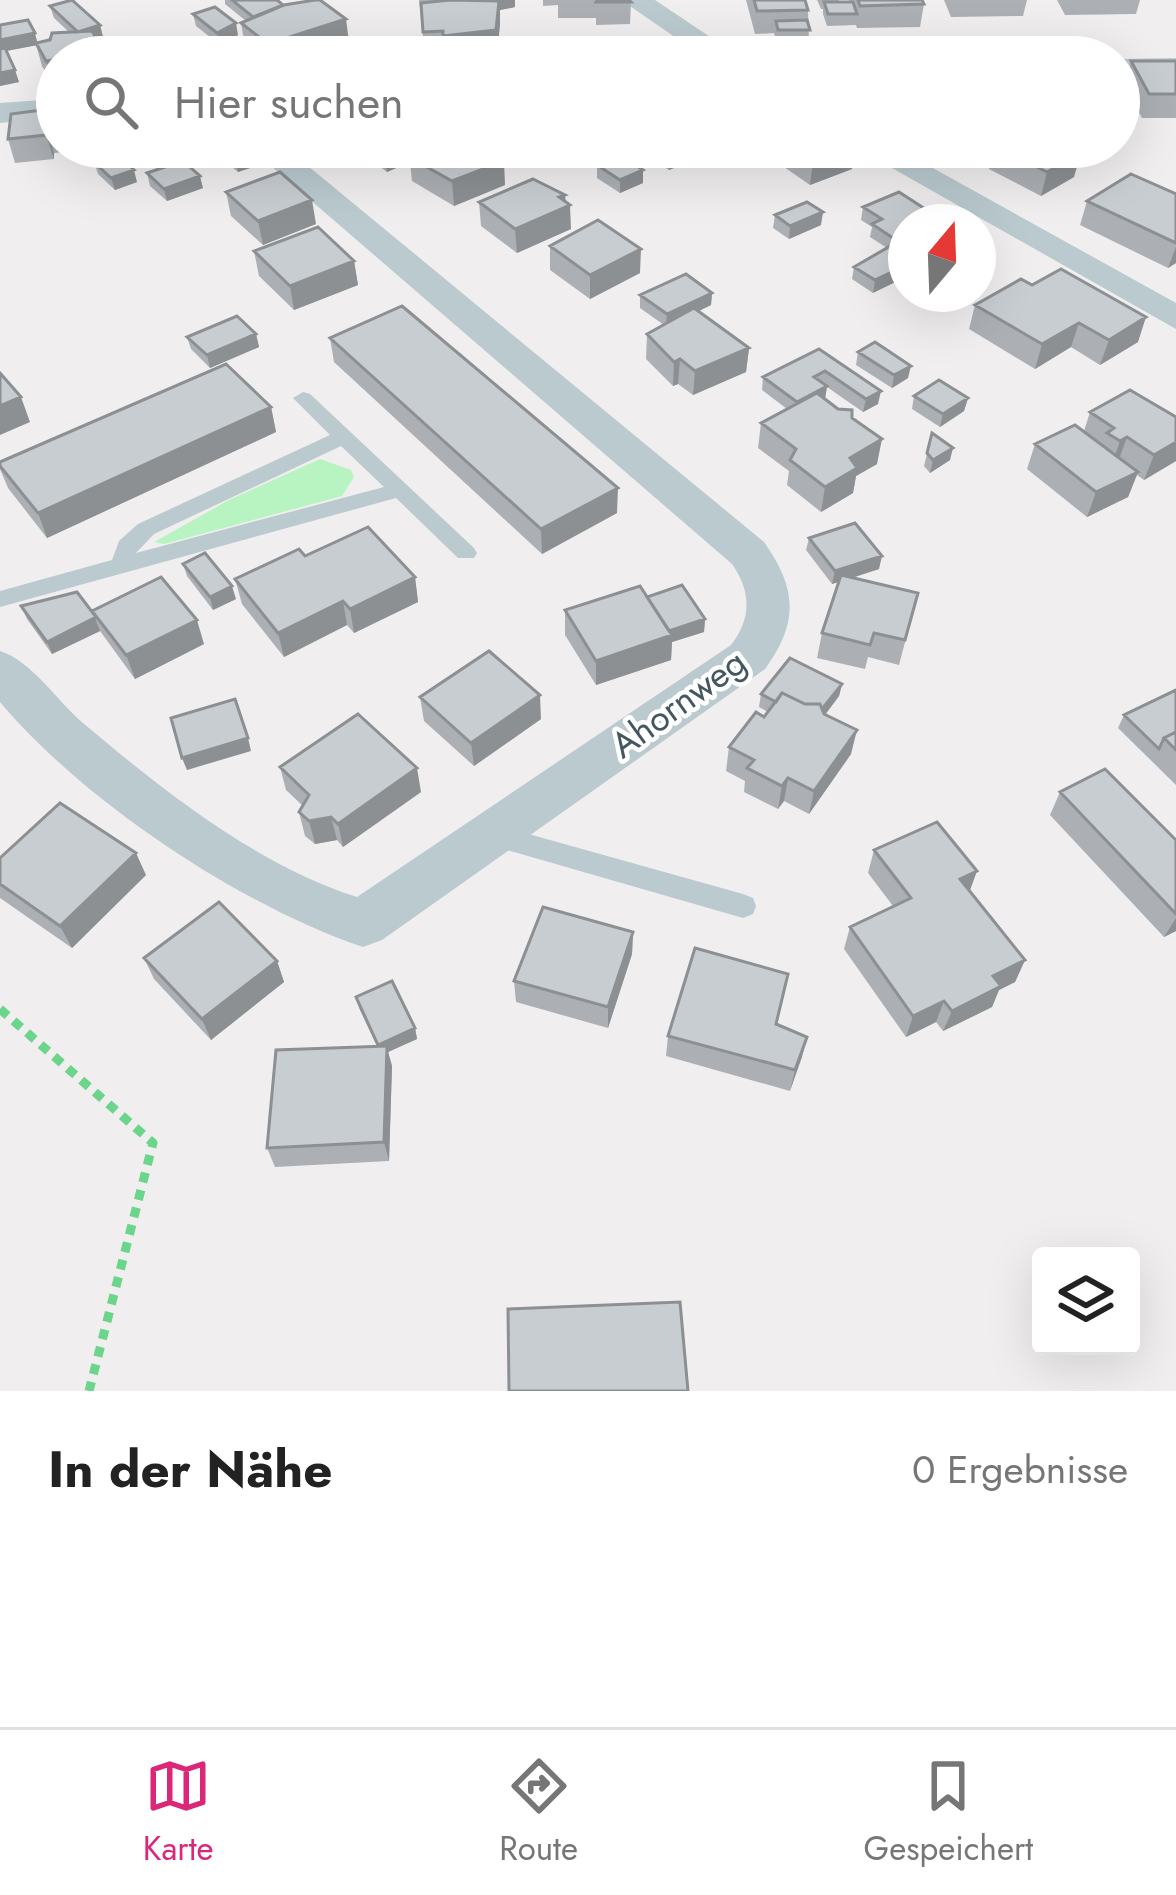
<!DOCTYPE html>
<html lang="de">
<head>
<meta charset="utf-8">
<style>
	:root { --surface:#fff; --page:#f6f6f6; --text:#222; --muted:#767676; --line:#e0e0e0; --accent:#db2777 }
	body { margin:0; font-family:Jost,sans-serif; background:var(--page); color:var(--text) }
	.controls { position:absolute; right:36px; bottom:36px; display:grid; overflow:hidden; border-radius:12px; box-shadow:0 12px 48px #0002 }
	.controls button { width:108px; height:108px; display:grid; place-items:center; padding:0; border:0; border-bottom:3px solid var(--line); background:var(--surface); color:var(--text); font:60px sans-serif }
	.compass { position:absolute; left:888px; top:204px; width:108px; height:108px; border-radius:50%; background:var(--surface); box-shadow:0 12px 48px #0002; rotate:19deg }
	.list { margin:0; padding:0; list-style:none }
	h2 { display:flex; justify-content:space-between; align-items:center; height:156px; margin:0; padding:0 48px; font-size:51px }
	h2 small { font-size:39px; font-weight:400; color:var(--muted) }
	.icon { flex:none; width:66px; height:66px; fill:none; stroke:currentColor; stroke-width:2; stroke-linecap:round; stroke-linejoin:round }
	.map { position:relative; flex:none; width:1176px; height:1391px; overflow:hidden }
	.search { position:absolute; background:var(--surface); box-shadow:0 12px 48px #0002; left:36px; right:36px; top:36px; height:132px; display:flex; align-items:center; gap:30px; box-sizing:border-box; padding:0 42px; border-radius:66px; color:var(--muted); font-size:45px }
	.sheet { height:336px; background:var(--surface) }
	nav { display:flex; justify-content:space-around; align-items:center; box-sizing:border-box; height:168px; border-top:3px solid var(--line); background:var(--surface); font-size:33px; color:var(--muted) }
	nav a { display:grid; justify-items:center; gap:6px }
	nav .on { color:var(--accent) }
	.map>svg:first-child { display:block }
	.green { fill:#b7f4c2 }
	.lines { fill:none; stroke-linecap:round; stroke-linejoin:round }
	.path { stroke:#6cd58c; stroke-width:9; stroke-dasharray:10 8; stroke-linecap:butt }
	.service { fill:#bacacf; fill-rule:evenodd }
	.minor { fill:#bacacf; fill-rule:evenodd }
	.wall { fill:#acb0b5 }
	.shaded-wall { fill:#8c9093 }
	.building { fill:#c8cdd2; stroke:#8c9093; stroke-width:3 }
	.labels { text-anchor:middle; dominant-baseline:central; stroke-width:9; stroke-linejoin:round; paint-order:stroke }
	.street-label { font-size:36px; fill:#44575e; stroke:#fff }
</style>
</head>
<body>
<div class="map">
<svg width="1176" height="1391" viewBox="0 0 1176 1391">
	<rect width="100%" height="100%" fill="#f1eeef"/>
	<path class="green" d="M 320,459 L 351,470 L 354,477 L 342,496 L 164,544 L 154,542 L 229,500 Z"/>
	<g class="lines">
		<path class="path" d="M 0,1009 L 153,1143 L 89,1391"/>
		<path class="service" d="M 303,392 L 310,394 L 474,548 L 477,553 L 474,558 L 458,558 L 396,498 L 0,607 L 0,591 L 112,560 L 119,541 L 138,524 L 330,435 L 293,398 ZM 341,446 L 384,487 L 136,553 L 154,534 Z
			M 493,824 L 743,894 L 753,898 L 756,906 L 753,914 L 743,918 L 493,846 L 484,843 L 480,835 L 484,827 Z"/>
		<path class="minor" d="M 621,0 L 655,0 L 740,57 L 704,57 Z
			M 1176,58 L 1176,76 L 1119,77 L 1119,59 Z
			M 57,99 L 57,117 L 0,123 L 0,103 Z
			M 249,147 L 285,147 L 764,542 C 797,588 799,623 765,669 L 382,940 L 363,947 C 241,906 83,801 0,702 L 0,651 C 32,661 57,701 83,723 C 161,789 258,866 357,897 L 731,645 C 752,618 751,591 732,564 Z
			M 855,147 L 895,147 L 1176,303 L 1176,329 Z"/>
	</g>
	<path class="wall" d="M 225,0 L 277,0 L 349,42 L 303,57 L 259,57 L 245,46 L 241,23 L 246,21 L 225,4 Z
		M 419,0 L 515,0 L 515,7 L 500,10 L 500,24 L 497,53 L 445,57 L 445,54 L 425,55 Z
		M 543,0 L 629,0 L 631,2 L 630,24 L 596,25 L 596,18 L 558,18 L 558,5 L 543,6 Z
		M 746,0 L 805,0 L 808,10 L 809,42 L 777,42 L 774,33 L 755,34 Z
		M 817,0 L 839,0 L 839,2 L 849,2 L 849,0 L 922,0 L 924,4 L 920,27 L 857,28 L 856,25 L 827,26 L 823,14 L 823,9 L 821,9 Z
		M 944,0 L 1027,0 L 1023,16 L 951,17 Z
		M 1057,0 L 1140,0 L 1136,14 L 1065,15 Z
		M 50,6 L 100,25 L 103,37 L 97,39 L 105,57 L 57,57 L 53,85 L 42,66 L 36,45 L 7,51 L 19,82 L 0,86 L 0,25 L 37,42 L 69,32 L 54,18 Z
		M 193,14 L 238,35 L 220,45 L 196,26 Z
		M 1131,61 L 1176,61 L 1176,118 L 1142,118 L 1124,85 Z
		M 57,108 L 57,147 L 67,147 L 67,152 L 54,153 L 54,159 L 15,163 L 8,139 Z
		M 131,147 L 186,147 L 185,153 L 173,154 L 171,148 L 133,152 Z
		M 213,147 L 254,147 L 262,164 L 238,172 L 215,153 Z
		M 368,147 L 422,147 L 423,152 L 435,147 L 488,147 L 486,148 L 505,185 L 454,206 L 412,181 L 410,162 L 387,172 L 370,159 Z
		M 633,147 L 690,147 L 691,161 L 669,170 Z
		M 759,147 L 855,147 L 852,169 L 810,185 L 758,149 Z
		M 994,147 L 1069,147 L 1074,177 L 1041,196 L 989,169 Z
		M 94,162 L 137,182 L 115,190 L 98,174 Z
		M 597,165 L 643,183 L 620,193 L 597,178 Z
		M 147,173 L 203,188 L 167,201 L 150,186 Z
		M 226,192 L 316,224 L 263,245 L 231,216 Z
		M 1176,194 L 1176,263 L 1168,268 L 1080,225 L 1087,201 Z
		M 565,195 L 571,229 L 517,253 L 481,226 L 479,202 Z
		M 863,207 L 906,222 L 873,293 L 852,279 L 854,267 L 887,248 L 870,237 L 872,227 L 861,220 Z
		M 775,215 L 821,225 L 789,239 L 773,228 Z
		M 550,246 L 640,273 L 590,299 L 550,270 Z
		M 254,251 L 354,261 L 358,285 L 294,310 L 259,276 Z
		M 1021,279 L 1138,342 L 1100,365 L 1071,347 L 1035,369 L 969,329 L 975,305 Z
		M 712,293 L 711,305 L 699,311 L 749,348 L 746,372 L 693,395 L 678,384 L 673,386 L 646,359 L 647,334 L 664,325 L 640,308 L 640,295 Z
		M 256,334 L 259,347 L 210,368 L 191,349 L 187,337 Z
		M 330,338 L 617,513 L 542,554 L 334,362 Z
		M 819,349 L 878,404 L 863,412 L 827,387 L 825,399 L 852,418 L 877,464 L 856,476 L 853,493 L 821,512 L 787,485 L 789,471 L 758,448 L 761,423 L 787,409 L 762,390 L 763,377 Z
		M 858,352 L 908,378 L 892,388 L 856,365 Z
		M 914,396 L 968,398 L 964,411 L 940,427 L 912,409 Z
		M 271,407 L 276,432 L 47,538 L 8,488 L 0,469 L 0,462 Z
		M 1090,412 L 1176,417 L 1176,461 L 1144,480 L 1137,475 L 1128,497 L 1087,517 L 1027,469 L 1035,444 L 1084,431 Z
		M 932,433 L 950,460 L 930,473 L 924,466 Z
		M 809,538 L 879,569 L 852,578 L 918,593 L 899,665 L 868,657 L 865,669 L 817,658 L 822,633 L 838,582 L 832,584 L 806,550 Z
		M 305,556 L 415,577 L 418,602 L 354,633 L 347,625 L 284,657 L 242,604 L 235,579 Z
		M 183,564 L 236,599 L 213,610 L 187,576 Z
		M 647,597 L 705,619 L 704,632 L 672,642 L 671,660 L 596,685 L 565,635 L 565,610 Z
		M 21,606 L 93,614 L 204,644 L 135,679 L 100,631 L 52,654 L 27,619 Z
		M 842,684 L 839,696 L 825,715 L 851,754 L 809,814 L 784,801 L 778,809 L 744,792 L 745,781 L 726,771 L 729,747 L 768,712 L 759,707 L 761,694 Z
		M 1176,690 L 1176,785 L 1118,728 L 1124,715 Z
		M 420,697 L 541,719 L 474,766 L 424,721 Z
		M 280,767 L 421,792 L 343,847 L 337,840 L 315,844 L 305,836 L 299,812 L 303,806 L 286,790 Z
		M 1060,792 L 1176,840 L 1176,931 L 1164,937 L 1050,815 Z
		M 874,850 L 969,892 L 1025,960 L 1015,982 L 999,990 L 992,1007 L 943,1031 L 936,1022 L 906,1037 L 844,949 L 850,927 L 893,906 L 868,873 Z
		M 0,858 L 146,875 L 72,948 L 0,898 Z
		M 633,932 L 632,954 L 608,1028 L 516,1002 L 514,981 Z
		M 144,958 L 277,961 L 284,982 L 211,1040 L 154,979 Z
		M 356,997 L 415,1028 L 417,1039 L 388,1052 L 392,1066 L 389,1161 L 275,1167 L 267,1148 L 377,1046 L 359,1008 Z
		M 777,1024 L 807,1037 L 790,1091 L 666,1056 L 668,1036 Z"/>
	<path class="shaded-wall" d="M 491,0 L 515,0 L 515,7 L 500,10 L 500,24 L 497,53 L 445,57 L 443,36 L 492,11 Z
		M 346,19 L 349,42 L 303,57 L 270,57 L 268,44 Z
		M 236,23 L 238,35 L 220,45 L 217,33 Z
		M 100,25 L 103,37 L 81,44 L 78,32 Z
		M 35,33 L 38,45 L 0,52 L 0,40 Z
		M 103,50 L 105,57 L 67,57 Z
		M 57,59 L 57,84 L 53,85 L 46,61 Z
		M 15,70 L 19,82 L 0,86 L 0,73 Z
		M 47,130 L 54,153 L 54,159 L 46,135 Z
		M 415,147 L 422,147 L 423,156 L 409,157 L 410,162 L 387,172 L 386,159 Z
		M 850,147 L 855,147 L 852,169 L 810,185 L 813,161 Z
		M 692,148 L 691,161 L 669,170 L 669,158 Z
		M 260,151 L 262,164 L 238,172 L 236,160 Z
		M 1081,153 L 1074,177 L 1041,196 L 1047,172 Z
		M 504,161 L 505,185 L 454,206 L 452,181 Z
		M 134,170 L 137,182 L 115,190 L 111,178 Z
		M 643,170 L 643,183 L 620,193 L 620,180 Z
		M 200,176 L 203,188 L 167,201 L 164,189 Z
		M 565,195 L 565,207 L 570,205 L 571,229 L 517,253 L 515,229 Z
		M 312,200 L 316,224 L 263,245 L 258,221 Z
		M 823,212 L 821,225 L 789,239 L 790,226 Z
		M 906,232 L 906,244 L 891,251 L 893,238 Z
		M 1176,247 L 1176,263 L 1168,268 Z
		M 641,249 L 640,273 L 590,299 L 590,275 Z
		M 354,261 L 358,285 L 294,310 L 290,286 Z
		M 906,265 L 906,277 L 873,293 L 875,280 Z
		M 712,293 L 711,305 L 666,327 L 667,314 Z
		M 1146,317 L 1138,342 L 1100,365 L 1109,340 Z
		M 1079,323 L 1071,347 L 1035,369 L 1042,344 Z
		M 256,334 L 259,347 L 210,368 L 207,355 Z
		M 749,348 L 746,372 L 693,395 L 695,371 Z
		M 680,359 L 678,384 L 673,386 L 674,362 Z
		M 911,366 L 908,378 L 892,388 L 894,375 Z
		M 827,386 L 825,399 L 797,402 Z
		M 881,391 L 878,404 L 863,412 L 866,399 Z
		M 21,397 L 30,422 L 0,435 L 0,406 Z
		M 968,398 L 964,411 L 940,427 L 943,414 Z
		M 271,407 L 276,432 L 47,538 L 38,513 Z
		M 1127,437 L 1118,462 L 1111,466 L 1120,441 Z
		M 882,439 L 877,464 L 856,476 L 853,493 L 821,512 L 825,487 L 850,458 Z
		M 1176,442 L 1176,461 L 1144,480 L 1154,455 Z
		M 953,448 L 950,460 L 930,473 L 933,460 Z
		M 1138,472 L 1128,497 L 1087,517 L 1096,492 Z
		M 618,488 L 617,513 L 542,554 L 541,529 Z
		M 882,556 L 879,569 L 832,584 L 835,571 Z
		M 415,577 L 418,602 L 354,633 L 350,609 Z
		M 232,586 L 236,599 L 213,610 L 210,597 Z
		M 343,601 L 347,625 L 284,657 L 278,633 Z
		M 95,618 L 100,631 L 52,654 L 47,642 Z
		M 705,619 L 704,632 L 672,642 L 671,660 L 596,685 L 596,661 L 662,633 Z
		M 197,620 L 204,644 L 135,679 L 126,655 Z
		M 842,684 L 839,696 L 815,728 L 818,715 Z
		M 540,695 L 541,719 L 474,766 L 471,743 Z
		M 857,730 L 851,754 L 809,814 L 814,791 Z
		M 248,738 L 251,751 L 187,770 L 182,758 Z
		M 417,768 L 421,792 L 343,847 L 338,824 Z
		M 788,778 L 784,801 L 778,809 L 782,786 Z
		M 331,817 L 337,840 L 315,844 L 309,821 Z
		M 136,853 L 146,875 L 72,948 L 60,926 Z
		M 977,871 L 969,893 L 960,879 Z
		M 1176,918 L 1176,931 L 1164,937 Z
		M 633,932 L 632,954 L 608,1028 L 608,1007 Z
		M 1025,960 L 1015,982 L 999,990 L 992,1007 L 943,1031 L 952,1011 L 993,976 Z
		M 277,961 L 284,982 L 211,1040 L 202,1019 Z
		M 944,1001 L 936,1022 L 906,1037 L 913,1016 Z
		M 415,1028 L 417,1039 L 388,1052 L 392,1066 L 389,1161 L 384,1142 L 381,1055 L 378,1045 Z
		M 807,1037 L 802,1057 L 790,1091 L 795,1070 Z"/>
	<path class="building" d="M 72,0 L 100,25 L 78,32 L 50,6 Z
		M 232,0 L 277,0 L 283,5 L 253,17 Z
		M 315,0 L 320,0 L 346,19 L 268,44 L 241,23 L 284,5 Z
		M 450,0 L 499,1 L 496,30 L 443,36 L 443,31 L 423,32 L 421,3 Z
		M 597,0 L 629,0 L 631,2 L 596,2 Z
		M 754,0 L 805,0 L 808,10 L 757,11 Z
		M 858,0 L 922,0 L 924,4 L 860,6 Z
		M 824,2 L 853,2 L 857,14 L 828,14 Z
		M 215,7 L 236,23 L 217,33 L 193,14 Z
		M 28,20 L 35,33 L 0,40 L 0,25 Z
		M 807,20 L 810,30 L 778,30 L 776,21 Z
		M 92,31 L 103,50 L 67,57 L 57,57 L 57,59 L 46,61 L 36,43 L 50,40 L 52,33 Z
		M 5,48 L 15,70 L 0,73 L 0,49 Z
		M 1131,61 L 1176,61 L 1176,94 L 1149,94 Z
		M 57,108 L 57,129 L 47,130 L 46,135 L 8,139 L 11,114 Z
		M 220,147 L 254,147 L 260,151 L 236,160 Z
		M 369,147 L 415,147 L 386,159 Z
		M 435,147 L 485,147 L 504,161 L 452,181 L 409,157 Z
		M 652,147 L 690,147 L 692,148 L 669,158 Z
		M 792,147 L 850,147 L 813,161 Z
		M 998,147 L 1069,147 L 1081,153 L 1047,172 Z
		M 117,154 L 134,170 L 111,178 L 94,162 Z
		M 621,155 L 643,170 L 620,180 L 597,165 Z
		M 183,161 L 200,176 L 164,189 L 147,173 Z
		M 280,172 L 312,200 L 258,221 L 226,192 Z
		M 1131,174 L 1176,194 L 1176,243 L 1087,201 Z
		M 533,179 L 565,195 L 559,197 L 570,205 L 515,229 L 479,202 Z
		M 899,192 L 939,218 L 929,222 L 906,222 L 906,232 L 893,238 L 872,224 L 882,219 L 863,207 Z
		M 807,202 L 823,212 L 790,226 L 775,215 Z
		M 598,220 L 641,249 L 590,275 L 550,246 Z
		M 318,227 L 354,261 L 290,286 L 254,251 Z
		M 899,241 L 906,245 L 906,265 L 875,280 L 854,267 Z
		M 1061,269 L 1146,317 L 1109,340 L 1079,323 L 1042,344 L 975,305 L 1021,279 L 1032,285 Z
		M 686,274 L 712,293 L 667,314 L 640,295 Z
		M 402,306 L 618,488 L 541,529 L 330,338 Z
		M 694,308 L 749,348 L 695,371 L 680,359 L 674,362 L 647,334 Z
		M 237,316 L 256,334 L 207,355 L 187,337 Z
		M 875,342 L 911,366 L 894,375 L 858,352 Z
		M 819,349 L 881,391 L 866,399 L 825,371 L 814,377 L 827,386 L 797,402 L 763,377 Z
		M 226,364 L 271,407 L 38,513 L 0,466 L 0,462 Z
		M 0,373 L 21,397 L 0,406 Z
		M 939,380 L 968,398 L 943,414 L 914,396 Z
		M 1130,390 L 1176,417 L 1176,442 L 1154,455 L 1127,437 L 1120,441 L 1107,433 L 1114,428 L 1090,412 Z
		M 817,393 L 838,409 L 852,410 L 852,418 L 882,439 L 850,458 L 857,468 L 825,487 L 790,460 L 796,449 L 761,423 Z
		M 1075,425 L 1138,472 L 1096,492 L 1035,444 Z
		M 932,433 L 953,448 L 933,460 L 927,453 Z
		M 855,523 L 882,556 L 835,571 L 809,538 Z
		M 368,527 L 415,577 L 350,609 L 343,601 L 278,633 L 235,579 L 299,549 L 305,556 Z
		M 205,553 L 232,586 L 210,597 L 183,564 Z
		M 841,575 L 918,593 L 905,640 L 874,633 L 870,645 L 822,633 Z
		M 161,577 L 197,620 L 126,655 L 92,611 Z
		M 682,585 L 705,619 L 669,631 L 647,597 Z
		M 640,586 L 672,635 L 596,661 L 565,610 Z
		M 77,592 L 96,617 L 47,642 L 21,606 Z
		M 489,651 L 540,695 L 471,743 L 420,697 Z
		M 790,658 L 842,684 L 822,709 L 820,704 L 805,704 L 782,693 L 776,702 L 761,694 Z
		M 1176,690 L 1176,732 L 1164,738 L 1159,749 L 1124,715 Z
		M 782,693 L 805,704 L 820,704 L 824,714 L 857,730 L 814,791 L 788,778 L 782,786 L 747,768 L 754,760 L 729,747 L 756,712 L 764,717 Z
		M 235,699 L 248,738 L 182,758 L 171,718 Z
		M 358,714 L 417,768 L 338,824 L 331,817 L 309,821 L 299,812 L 309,795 L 280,767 Z
		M 1176,732 L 1176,750 L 1164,738 Z
		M 1105,769 L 1176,840 L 1176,914 L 1060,792 Z
		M 60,803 L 136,853 L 60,926 L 0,884 L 0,858 Z
		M 937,822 L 977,871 L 960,879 L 1025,960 L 993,976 L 1001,986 L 952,1011 L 944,1001 L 913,1016 L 850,927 L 911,898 L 874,850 Z
		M 219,902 L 277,961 L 202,1019 L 144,958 Z
		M 543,907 L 633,932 L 608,1007 L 514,981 Z
		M 695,948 L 788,974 L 776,1024 L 807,1037 L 795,1070 L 668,1036 Z
		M 392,981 L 415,1028 L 378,1045 L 356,997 Z
		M 387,1046 L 384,1142 L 267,1148 L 276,1050 Z
		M 680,1302 L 688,1391 L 509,1391 L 508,1309 Z"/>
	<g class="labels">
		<g class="street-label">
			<text transform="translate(678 703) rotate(-36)">Ahornweg</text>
		</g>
	</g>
</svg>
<div class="controls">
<button><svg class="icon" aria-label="layers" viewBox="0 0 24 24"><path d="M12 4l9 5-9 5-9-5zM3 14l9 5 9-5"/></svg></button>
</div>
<svg class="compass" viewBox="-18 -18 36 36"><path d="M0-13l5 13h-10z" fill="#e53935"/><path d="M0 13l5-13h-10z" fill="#767676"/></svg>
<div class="search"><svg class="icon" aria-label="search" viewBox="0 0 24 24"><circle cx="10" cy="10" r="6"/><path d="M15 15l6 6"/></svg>Hier suchen</div>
</div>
<section class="sheet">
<h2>In der Nähe<small>0 Ergebnisse</small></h2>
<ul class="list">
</ul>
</section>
<nav>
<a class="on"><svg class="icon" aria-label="map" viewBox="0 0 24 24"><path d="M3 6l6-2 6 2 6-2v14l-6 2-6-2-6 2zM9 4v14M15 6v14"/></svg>Karte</a>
<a><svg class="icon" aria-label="directions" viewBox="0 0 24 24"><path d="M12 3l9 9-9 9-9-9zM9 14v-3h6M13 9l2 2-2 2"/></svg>Route</a>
<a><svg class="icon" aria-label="saved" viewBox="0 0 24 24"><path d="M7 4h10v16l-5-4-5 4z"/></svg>Gespeichert</a>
</nav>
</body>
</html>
